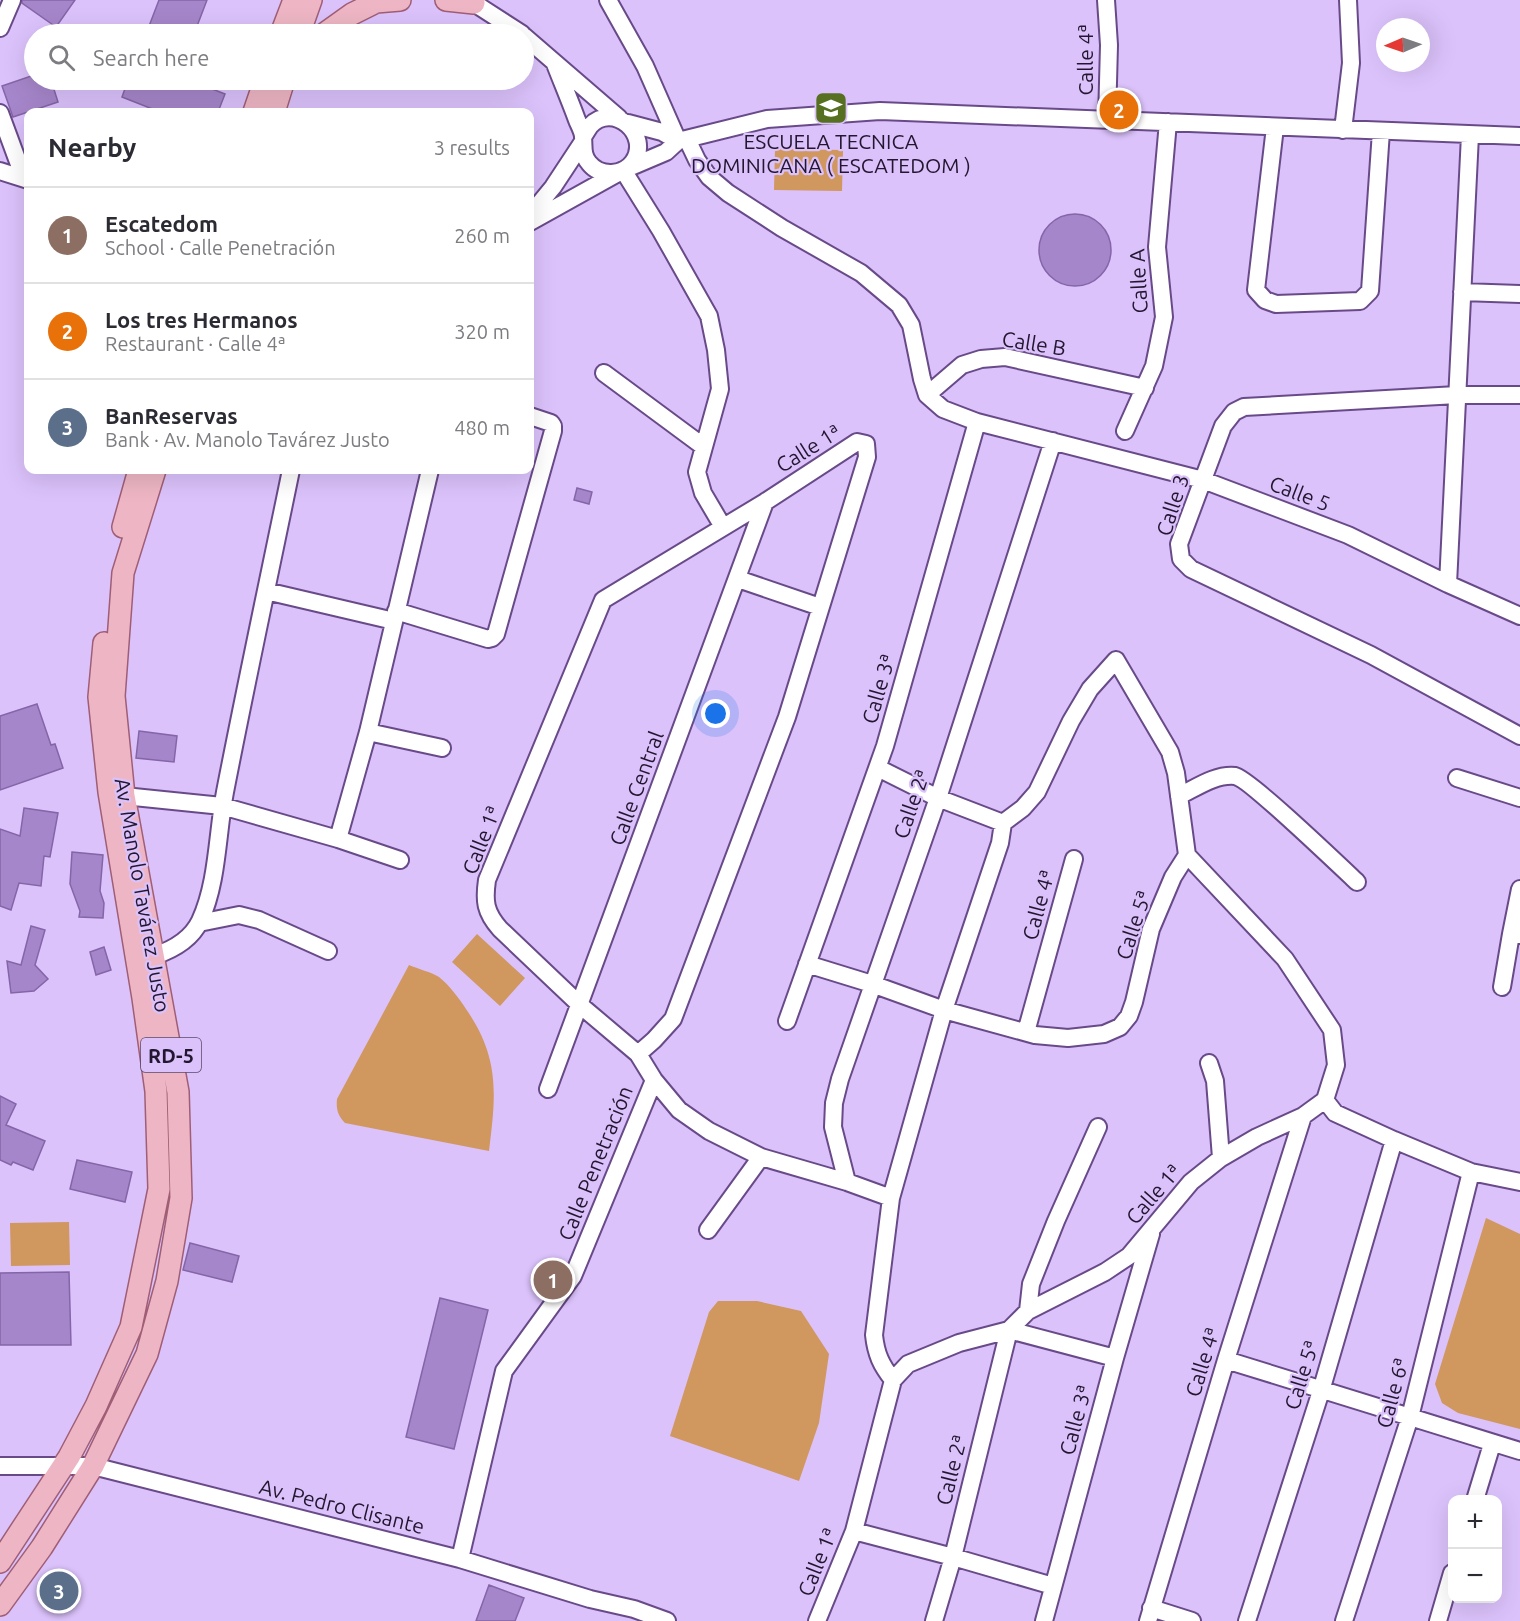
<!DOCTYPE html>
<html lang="en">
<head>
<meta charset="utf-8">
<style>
	:root { --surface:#fff; --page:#f7f7f7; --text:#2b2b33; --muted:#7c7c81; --line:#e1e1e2; --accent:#b45309 }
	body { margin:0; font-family:Ubuntu,sans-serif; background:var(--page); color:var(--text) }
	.controls { position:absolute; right:18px; bottom:18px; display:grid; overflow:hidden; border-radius:12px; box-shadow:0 6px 24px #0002 }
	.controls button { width:54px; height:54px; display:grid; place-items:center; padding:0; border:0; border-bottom:2px solid var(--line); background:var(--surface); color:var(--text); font:30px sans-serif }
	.compass { position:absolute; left:1376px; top:18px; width:54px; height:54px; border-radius:50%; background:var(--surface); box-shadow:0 6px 24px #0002; rotate:268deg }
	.you { position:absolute; left:716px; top:714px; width:21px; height:21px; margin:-15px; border:4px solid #fff; border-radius:50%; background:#1a73e8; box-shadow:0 0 0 9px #1a73e833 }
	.badge { display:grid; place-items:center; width:39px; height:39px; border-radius:50%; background:var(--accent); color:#fff; font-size:20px; font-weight:700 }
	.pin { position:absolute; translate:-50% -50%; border:3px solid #fff; box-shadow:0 2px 6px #0006 }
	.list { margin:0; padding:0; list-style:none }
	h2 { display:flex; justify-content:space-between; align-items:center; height:78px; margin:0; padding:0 24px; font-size:26px }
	h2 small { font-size:20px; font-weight:400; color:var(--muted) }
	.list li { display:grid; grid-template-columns:39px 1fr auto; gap:18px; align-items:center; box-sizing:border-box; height:96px; padding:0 24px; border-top:2px solid var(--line) }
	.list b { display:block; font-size:22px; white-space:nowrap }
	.list p { margin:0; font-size:20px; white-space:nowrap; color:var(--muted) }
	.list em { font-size:20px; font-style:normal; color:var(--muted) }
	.icon { flex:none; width:33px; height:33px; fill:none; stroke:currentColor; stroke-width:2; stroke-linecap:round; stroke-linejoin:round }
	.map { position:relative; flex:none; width:1520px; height:1621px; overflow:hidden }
	.search { position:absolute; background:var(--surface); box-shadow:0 6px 24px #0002; left:24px; top:24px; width:510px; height:66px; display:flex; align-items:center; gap:15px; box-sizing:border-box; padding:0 21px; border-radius:33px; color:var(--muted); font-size:22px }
	.panel { position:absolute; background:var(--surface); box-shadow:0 6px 24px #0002; left:24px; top:108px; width:510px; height:366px; border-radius:12px }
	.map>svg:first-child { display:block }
	.green { fill:#d0975e }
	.building { fill:#a686ca; stroke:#8465a7; stroke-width:1.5 }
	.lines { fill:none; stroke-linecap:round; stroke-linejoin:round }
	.minor-casing { stroke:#694a89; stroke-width:20 }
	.major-casing { stroke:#a05e76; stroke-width:24 }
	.minor { stroke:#fff; stroke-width:16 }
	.major { stroke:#eeb6c4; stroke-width:21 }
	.labels { text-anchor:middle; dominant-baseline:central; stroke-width:4.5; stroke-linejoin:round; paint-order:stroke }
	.shield { fill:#dbc2fb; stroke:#5a4a6d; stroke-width:1.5 }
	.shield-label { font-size:20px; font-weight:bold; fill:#231630 }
	.street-label { font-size:21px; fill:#231630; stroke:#dbc2fb }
	.poi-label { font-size:21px; fill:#231630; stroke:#dbc2fb }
</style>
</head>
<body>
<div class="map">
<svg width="1520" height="1621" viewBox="0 0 1520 1621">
	<rect width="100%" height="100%" fill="#dbc2fb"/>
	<path class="green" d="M 775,149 L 843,150 L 842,191 L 774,190 Z
		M 477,934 L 525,978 L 500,1006 L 452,962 Z
		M 409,965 C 418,969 431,972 439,977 C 449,985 459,998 466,1009 C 500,1058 496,1095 489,1151 L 345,1123 C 338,1116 336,1110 337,1099 Z
		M 1486,1218 L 1520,1234 L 1520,1429 L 1458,1413 L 1442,1403 L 1435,1384 Z
		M 69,1222 L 70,1265 L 11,1266 L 10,1223 Z
		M 718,1301 L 757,1301 L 801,1311 L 829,1354 L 819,1423 L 799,1481 L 670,1436 L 709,1312 Z"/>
	<path class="building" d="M 22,0 L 75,0 L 56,27 L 22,3 Z
		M 159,0 L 207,0 L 194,34 L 146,34 Z
		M 34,75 L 34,80 L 51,80 L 58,102 L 13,117 L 2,86 Z
		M 128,80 L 189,80 L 225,94 L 218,112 L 160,112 L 122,97 Z
		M1039 250a36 36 0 1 1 72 0a36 36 0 1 1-72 0Z
		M 577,488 L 592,492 L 589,504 L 574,500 Z
		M 37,704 L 51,745 L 55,744 L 63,768 L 0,790 L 0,716 Z
		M 139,731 L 177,736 L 174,762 L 136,758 Z
		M 24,808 L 58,813 L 50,857 L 44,856 L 41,886 L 19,883 L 11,910 L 0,906 L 0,829 L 20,836 Z
		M 72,852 L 103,855 L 100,891 L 104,903 L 103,918 L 79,917 L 80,911 L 70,884 Z
		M 31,926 L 45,930 L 35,965 L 48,979 L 34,991 L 11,993 L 7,961 L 21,965 Z
		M 104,947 L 111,970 L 96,975 L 90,952 Z
		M 0,1096 L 16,1104 L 6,1125 L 45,1141 L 33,1170 L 13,1162 L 11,1165 L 0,1160 Z
		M 77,1160 L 132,1172 L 125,1202 L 70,1189 Z
		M 190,1243 L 239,1256 L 232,1282 L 183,1270 Z
		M 69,1272 L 71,1345 L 0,1345 L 0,1273 Z
		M 440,1298 L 488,1310 L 454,1449 L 406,1437 Z
		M 489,1585 L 524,1598 L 515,1621 L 476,1621 Z"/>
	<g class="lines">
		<g class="minor-casing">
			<path id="minor" d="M 608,0 L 645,66 L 678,141
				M 1106,0 L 1109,45 L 1107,120
				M 474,3 L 522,34
				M 0,28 L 12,0
				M 524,36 L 619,118
				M 555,64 C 562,82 570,101 577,120 C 579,125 583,132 583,137 C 584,147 582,155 589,163 C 600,177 623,176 633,162 C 652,135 613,101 590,126 C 588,129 585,134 583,137
				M 0,113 L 24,178
				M 628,123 L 662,132 L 678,141
				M 1275,127 L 1256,290 L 1265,300 L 1276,304 L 1360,301 L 1370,291 L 1381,131
				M 1343,130 L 1351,63 L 1348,0
				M 687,139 L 697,160 L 709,177 L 728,193 L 782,228 L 861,273 L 899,305 L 911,325 L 922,379 L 927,395 L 943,409 L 977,422 L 1203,480 L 1348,535 L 1448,584 L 1520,616
				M 626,169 L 666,152 L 678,141 L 767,119 L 880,111 L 1520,136
				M 623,170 L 661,231 L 709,316 L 716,350 L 720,389 L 697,472 L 703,493 L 723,527
				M 0,171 L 28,180
				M 530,215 L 553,187 L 582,143
				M 530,222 L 618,173
				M 1462,292 L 1520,294
				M 604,373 L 704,447
				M 927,395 L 962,365 L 981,359 L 1005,357 L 1145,388
				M 1520,395 L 1457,395 L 1244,407 L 1234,412 L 1223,426 L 1179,544 L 1181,559 L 1191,569 L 1371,655 L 1520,736
				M 1125,431 L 1154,366 L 1164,317 L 1157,247 L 1168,122
				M 738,579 L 820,607
				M 1448,584 L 1470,135
				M 266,591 L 394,621
				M 396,611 L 488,639 L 492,638 L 496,634 L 553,431 L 553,426 L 551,423 L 530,416
				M 368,732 L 442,748
				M 878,768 L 938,798 L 1003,823
				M 1457,778 L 1520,798
				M 124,796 L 222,806 L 338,839 L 400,860
				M 1179,796 C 1196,788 1215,774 1235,776 C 1248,778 1340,866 1357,882
				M 1003,823 L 1023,808 L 1037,792 L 1071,721 L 1090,689 L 1116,660 L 1170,752 L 1176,773 L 1187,855 L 1285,959 L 1332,1030 L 1336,1065 L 1325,1100
				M 338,839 L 368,732 L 430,470
				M 1520,889 L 1511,934 L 1520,935
				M 199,923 L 239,915 L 259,920 L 328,951
				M 154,956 C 172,950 191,940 200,921 C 218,882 217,834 225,792 C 246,684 269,577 291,470
				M 807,964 L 872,984 L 944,1010 L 1035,1035 L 1068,1038 L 1104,1034 L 1120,1027 L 1129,1016 L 1134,1002 L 1151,929 L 1173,877 L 1187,855
				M 1502,987 L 1511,934
				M 787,1021 L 885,746 L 977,422
				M 1026,1032 L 1074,859
				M 638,1054 L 654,1040 L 673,1019 L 787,717 L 867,457 L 866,444 L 857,442 L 765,502 L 603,600 L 487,880 C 484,901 485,912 500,929 L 580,1005 L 638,1054 L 654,1080 L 679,1110 L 709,1131 L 761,1157 L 847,1182 L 891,1198
				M 1209,1063 L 1215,1081 L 1221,1158
				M 548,1089 L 765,502
				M 1325,1100 L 1335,1113 L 1394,1140 L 1471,1172 L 1520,1182
				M 847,1182 L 833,1127 L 834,1103 L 840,1079 L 938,798 L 1053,441
				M 708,1230 L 761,1157
				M 1028,1311 L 1031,1284 L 1056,1221 L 1098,1127
				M 1226,1360 L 1520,1451
				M 893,1380 C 881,1365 876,1354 874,1335 L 891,1198 L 944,1010 L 1000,843 L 1003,823
				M 0,1466 L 93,1466 L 460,1559 L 590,1599 L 634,1609 L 667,1621
				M 1475,1500 L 1492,1444
				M 854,1531 L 953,1557 L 1053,1586
				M 460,1559 L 504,1371 L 573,1276 L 654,1080
				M 1151,1608 L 1192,1621
				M 817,1621 L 854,1531 L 893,1380 L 908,1364 L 959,1343 L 1009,1330 L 1028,1311 L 1105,1272 L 1129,1256 L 1191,1182 L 1221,1158 L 1257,1137 L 1303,1116 L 1325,1100
				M 934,1621 L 953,1557 L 1009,1330 L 1115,1358
				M 1044,1621 L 1115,1358 L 1151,1234
				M 1148,1621 L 1226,1360 L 1303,1116
				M 1247,1621 L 1321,1391 L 1394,1140
				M 1344,1621 L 1410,1417 L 1471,1172
				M 1438,1621 L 1452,1573"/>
		</g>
		<g class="major-casing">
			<path id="major" d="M 446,0 L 474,3
				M 281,34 L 294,0
				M 299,34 L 311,0
				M 324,34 L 352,14 L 376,2 L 400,0
				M 254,112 L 265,80
				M 274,112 L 284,80
				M 123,527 L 139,470
				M 0,1562 L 69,1457 L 96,1406 L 131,1327 L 159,1189 L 156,1091 L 143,998 L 109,792 L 99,697 L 104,643
				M 0,1605 L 42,1547 L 93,1466 L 147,1354 L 167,1281 L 181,1198 L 178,1092 L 124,796 L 114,696 L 123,573 L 155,470"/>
		</g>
		<use href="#minor" class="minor"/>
		<use href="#major" class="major"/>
	</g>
	<defs>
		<g id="school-square" transform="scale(1.725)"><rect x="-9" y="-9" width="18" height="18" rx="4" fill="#566f20" stroke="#dbc2fb"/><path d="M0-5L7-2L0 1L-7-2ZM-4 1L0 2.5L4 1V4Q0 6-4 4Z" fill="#fff"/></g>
	</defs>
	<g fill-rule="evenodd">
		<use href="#school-square" x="831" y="108"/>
	</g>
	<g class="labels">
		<rect class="shield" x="141" y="1038" width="60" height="34" rx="4.5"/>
		<g class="shield-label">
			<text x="171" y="1055">RD-5</text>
		</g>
		<g class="street-label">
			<text transform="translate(1085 60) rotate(-90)">Calle 4ª</text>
			<text transform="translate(1138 281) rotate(-93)">Calle A</text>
			<text transform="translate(1034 343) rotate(9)">Calle B</text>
			<text transform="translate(808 448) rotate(-32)">Calle 1ª</text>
			<text transform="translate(1300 493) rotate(21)">Calle 5</text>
			<text transform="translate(1172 505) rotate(-72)">Calle 3</text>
			<text transform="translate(878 689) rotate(-74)">Calle 3ª</text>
			<text transform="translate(636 788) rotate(-70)">Calle Central</text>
			<text transform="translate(911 804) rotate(-71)">Calle 2ª</text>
			<text transform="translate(481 840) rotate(-69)">Calle 1ª</text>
			<text transform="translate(143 895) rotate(80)">Av. Manolo Tavárez Justo</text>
			<text transform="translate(1038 905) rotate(-75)">Calle 4ª</text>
			<text transform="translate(1133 925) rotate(-72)">Calle 5ª</text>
			<text transform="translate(595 1163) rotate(-68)">Calle Penetración</text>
			<text transform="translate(1153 1194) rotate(-49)">Calle 1ª</text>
			<text transform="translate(1202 1362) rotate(-73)">Calle 4ª</text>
			<text transform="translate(1301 1375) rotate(-73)">Calle 5ª</text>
			<text transform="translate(1392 1393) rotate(-75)">Calle 6ª</text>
			<text transform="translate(1075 1420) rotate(-75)">Calle 3ª</text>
			<text transform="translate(951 1470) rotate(-76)">Calle 2ª</text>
			<text transform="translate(342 1506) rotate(14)">Av. Pedro Clisante</text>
			<text transform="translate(817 1562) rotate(-68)">Calle 1ª</text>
		</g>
		<g class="poi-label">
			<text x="831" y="141">ESCUELA TECNICA<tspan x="831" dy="24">DOMINICANA ( ESCATEDOM )</tspan></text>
		</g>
	</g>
</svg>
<div class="controls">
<button>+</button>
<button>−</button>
</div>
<svg class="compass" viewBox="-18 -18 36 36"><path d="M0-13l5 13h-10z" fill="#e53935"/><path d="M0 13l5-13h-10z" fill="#7c7c81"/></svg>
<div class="you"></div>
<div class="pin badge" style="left:553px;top:1280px;background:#8d6e63">1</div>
<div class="pin badge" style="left:1119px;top:110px;background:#e8710a">2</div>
<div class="pin badge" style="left:59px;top:1591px;background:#5c6f8a">3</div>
<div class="search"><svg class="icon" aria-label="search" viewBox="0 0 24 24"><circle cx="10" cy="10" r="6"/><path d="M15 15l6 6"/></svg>Search here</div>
<section class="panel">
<h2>Nearby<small>3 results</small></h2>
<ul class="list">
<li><span class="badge" style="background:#8d6e63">1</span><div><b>Escatedom</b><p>School · Calle Penetración</p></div><em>260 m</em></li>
<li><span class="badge" style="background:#e8710a">2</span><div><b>Los tres Hermanos</b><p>Restaurant · Calle 4ª</p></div><em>320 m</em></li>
<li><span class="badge" style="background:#5c6f8a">3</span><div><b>BanReservas</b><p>Bank · Av. Manolo Tavárez Justo</p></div><em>480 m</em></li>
</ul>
</section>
</div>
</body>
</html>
